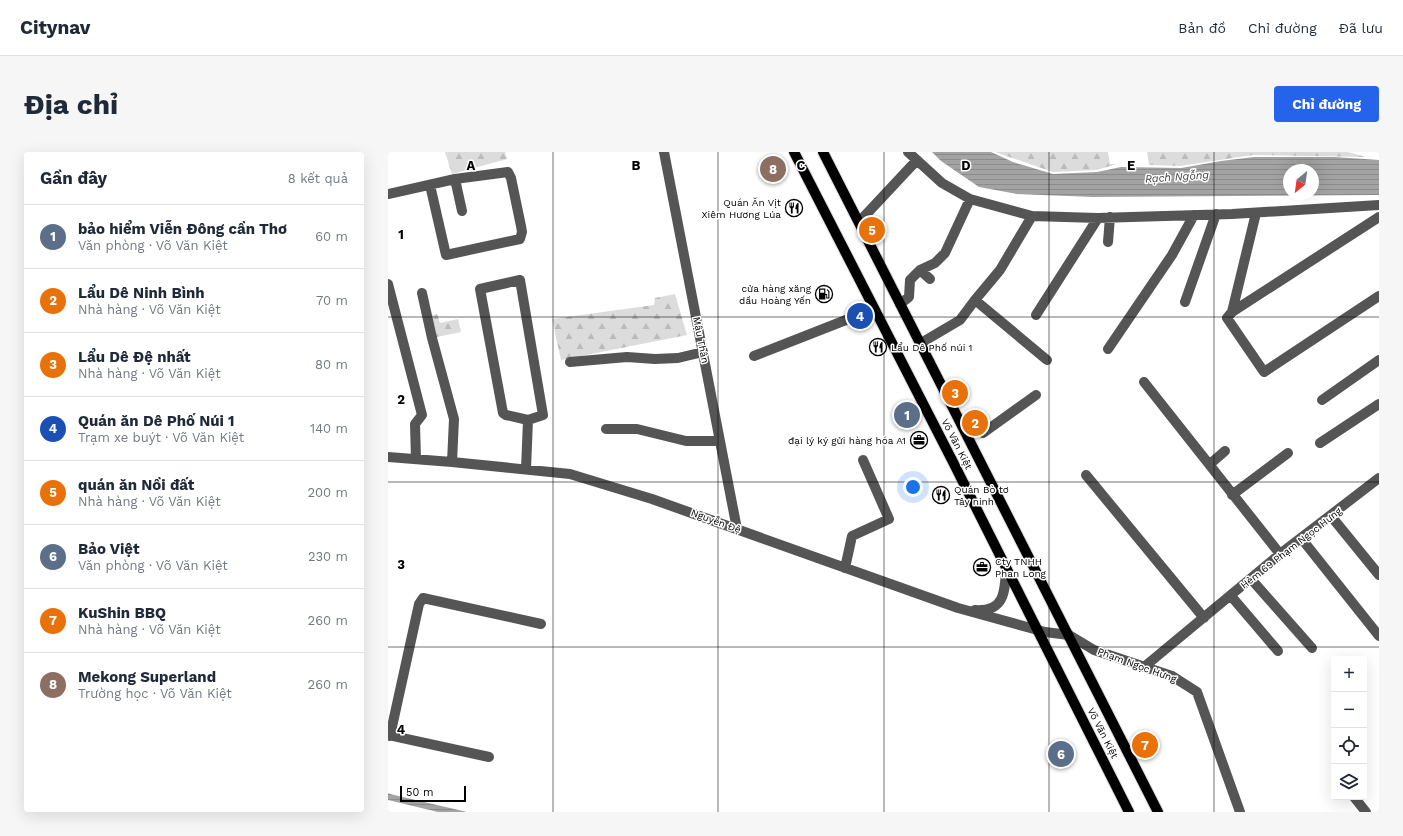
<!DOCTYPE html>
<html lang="vi">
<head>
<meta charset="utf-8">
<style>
	:root { --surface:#fff; --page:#f6f6f7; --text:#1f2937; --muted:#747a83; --line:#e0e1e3; --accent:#2563eb }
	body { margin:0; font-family:"Work Sans",sans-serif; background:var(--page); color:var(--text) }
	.controls { position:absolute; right:12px; bottom:12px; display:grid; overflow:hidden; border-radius:4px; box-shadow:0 4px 16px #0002 }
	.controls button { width:36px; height:36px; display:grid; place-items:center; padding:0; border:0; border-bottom:1px solid var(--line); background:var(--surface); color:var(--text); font:20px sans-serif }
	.compass { position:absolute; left:895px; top:12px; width:36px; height:36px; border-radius:50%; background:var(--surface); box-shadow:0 4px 16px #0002; rotate:209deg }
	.scale { position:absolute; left:12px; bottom:10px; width:66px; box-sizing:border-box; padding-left:4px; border:2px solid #000; border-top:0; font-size:11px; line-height:14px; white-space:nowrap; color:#000; -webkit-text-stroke:3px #fff; paint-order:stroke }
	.you { position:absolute; left:525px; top:335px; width:14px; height:14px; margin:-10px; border:3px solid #fff; border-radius:50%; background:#1a73e8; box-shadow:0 0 0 6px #1a73e833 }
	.badge { display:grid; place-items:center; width:26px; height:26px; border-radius:50%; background:var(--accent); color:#fff; font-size:13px; font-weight:700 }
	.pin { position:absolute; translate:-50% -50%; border:2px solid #fff; box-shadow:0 1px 4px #0006 }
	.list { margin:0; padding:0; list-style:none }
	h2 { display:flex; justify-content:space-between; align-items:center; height:52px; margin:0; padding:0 16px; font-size:17px }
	h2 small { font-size:13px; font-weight:400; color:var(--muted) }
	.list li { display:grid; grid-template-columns:26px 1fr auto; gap:12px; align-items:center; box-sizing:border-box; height:64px; padding:0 16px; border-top:1px solid var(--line) }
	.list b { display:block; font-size:15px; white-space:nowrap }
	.list p { margin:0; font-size:13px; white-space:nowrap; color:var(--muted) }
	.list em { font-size:13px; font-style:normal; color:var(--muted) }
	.icon { flex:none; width:22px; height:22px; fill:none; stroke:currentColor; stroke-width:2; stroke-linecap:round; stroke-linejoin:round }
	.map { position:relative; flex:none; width:991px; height:660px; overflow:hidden; border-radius:4px }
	header { display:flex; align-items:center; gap:24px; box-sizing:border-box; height:56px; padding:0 20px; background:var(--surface); border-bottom:1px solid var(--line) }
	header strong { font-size:19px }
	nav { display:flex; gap:22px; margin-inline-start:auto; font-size:14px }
	.intro { display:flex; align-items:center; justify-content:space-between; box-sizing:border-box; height:96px; padding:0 24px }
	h1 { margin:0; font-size:28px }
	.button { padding:10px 18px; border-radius:4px; background:var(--accent); color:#fff; font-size:14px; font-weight:700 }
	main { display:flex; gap:24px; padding:0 24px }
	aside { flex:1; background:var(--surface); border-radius:4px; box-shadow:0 4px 16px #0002 }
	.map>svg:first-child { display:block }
	.forest { fill:url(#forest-firs) }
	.water { fill:url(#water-rules); fill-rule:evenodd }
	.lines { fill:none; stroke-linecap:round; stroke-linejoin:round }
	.major-casing { stroke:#dbdbdb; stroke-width:12 }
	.minor { stroke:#555; stroke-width:10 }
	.major { stroke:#000; stroke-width:10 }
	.grid { fill:none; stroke:#000; stroke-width:1; stroke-opacity:0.55 }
	.labels { text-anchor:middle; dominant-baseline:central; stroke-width:3; stroke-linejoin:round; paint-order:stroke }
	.poi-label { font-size:10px; fill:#000; stroke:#fff; text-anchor:end }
	.street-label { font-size:10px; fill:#000; stroke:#fff }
	.water-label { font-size:11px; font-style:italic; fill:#444; stroke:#fff }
	.grid-label { font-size:13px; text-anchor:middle; font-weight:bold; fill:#000; stroke:#fff; stroke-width:3; stroke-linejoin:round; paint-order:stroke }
</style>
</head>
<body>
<header>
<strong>Citynav</strong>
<nav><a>Bản đồ</a><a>Chỉ đường</a><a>Đã lưu</a></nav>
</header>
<div class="intro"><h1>Địa chỉ</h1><a class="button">Chỉ đường</a></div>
<main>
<aside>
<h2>Gần đây<small>8 kết quả</small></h2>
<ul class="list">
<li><span class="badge" style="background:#5c6f8a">1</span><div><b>bảo hiểm Viễn Đông cần Thơ</b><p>Văn phòng · Võ Văn Kiệt</p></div><em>60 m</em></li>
<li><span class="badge" style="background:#e8710a">2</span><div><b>Lẩu Dê Ninh Bình</b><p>Nhà hàng · Võ Văn Kiệt</p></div><em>70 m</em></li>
<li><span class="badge" style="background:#e8710a">3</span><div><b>Lẩu Dê Đệ nhất</b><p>Nhà hàng · Võ Văn Kiệt</p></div><em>80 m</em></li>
<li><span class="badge" style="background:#1a4fb4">4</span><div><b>Quán ăn Dê Phố Núi 1</b><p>Trạm xe buýt · Võ Văn Kiệt</p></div><em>140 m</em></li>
<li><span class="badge" style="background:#e8710a">5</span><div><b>quán ăn Nồi đất</b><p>Nhà hàng · Võ Văn Kiệt</p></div><em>200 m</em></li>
<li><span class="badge" style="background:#5c6f8a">6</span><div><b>Bảo Việt</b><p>Văn phòng · Võ Văn Kiệt</p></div><em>230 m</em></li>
<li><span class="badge" style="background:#e8710a">7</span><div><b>KuShin BBQ</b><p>Nhà hàng · Võ Văn Kiệt</p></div><em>260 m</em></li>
<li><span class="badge" style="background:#8d6e63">8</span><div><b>Mekong Superland</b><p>Trường học · Võ Văn Kiệt</p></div><em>260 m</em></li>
</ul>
</aside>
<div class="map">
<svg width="991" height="660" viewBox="0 0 991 660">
	<defs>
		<pattern id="forest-firs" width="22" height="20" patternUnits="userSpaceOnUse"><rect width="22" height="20" fill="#dcdcdc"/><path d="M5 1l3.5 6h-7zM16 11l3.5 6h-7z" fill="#bbb"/></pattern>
		<pattern id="water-rules" width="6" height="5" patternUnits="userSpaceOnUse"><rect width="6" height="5" fill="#a3a3a3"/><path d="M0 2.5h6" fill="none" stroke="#8b8b8b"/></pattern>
	</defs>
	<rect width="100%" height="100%" fill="#fff"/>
	<path class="forest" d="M 57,0 L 117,0 L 119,7 L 64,22 Z
		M 607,0 L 720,0 L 722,12 L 729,12 L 709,18 L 665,20 Z
		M 759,0 L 960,0 L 978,5 L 865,3 L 792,14 L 761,13 Z
		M 287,142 L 299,183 L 173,208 L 164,167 L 266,153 L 267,146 Z
		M 49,162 L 52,171 L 70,167 L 73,180 L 44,186 L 41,164 Z"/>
	<path class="water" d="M 544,0 L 603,0 L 625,10 L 665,22 L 709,20 L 733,15 L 793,16 L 833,9 L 866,5 L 947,5 L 991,8 L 991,43 L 705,45 L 629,42 L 591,35 L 553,9 ZM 901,18 L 925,18 L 925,42 L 901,42 Z
		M 0,641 L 2,642 L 79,660 L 50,660 L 0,648 Z"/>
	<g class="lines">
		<g class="major-casing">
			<path id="major" d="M 406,0 L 565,310 L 741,660
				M 435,0 L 770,660"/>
		</g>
		<path class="minor" d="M 276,0 L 349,377
			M 520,0 L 554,31 L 582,47 L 644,64 L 710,66 L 844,62 L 991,53
			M 67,27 L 74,59
			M 0,42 L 67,27 L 120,20 L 123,26 L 133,74 L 134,80 L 132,87 L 58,103 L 42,33
			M 991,65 L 844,160 L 839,166 L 876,220 L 991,144
			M 471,70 L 529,8
			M 720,90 L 722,65
			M 532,118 L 542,127
			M 0,132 L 34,263 L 27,272 L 28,307
			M 34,141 L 44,186 L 66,267 L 64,310
			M 587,148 L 612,118 L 644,64
			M 797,150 L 828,62
			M 512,152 L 521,145 L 522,128 L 532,118 L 547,111 L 557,101 L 582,47
			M 844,160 L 868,61
			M 648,163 L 710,66
			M 533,191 L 572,168 L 587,148 L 659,208
			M 720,197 L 784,103 L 806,63
			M 366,204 L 486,157
			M 182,210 L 239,205 L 267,207 L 290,206 L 315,200
			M 756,230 L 892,402
			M 934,248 L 991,208
			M 218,277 L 249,277 L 298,289 L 332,289
			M 595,281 L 648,243
			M 932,291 L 991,252
			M 0,305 L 64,310 L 182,322 L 264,347 L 570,456 L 657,480 L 681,483 L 706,498 L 784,524 L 809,540 L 852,660
			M 822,312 L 837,299
			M 138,317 L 140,268 L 118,263 L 115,261 L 92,137 L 132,128 L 155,263 L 140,268
			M 698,323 L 816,466
			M 844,343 L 900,301
			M 943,364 L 991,423
			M 913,386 L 991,484
			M 457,416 L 464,384 L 501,367 L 475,308
			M 863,427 L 924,496
			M 843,444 L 890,499
			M 587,458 C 616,460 617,441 618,417
			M 756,515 L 892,402 L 991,326
			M 0,583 L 101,605
			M 2,584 L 31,452 L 35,446 L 153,472
			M 966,645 L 978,660"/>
		<use href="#major" class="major"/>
	</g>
	<path class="grid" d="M 165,0 L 165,660M 330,0 L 330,660M 496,0 L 496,660M 661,0 L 661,660M 826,0 L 826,660M 0,165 L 991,165M 0,330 L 991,330M 0,495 L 991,495"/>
	<defs>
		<g id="restaurant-ring" transform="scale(0.9)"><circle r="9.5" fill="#fff" stroke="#000" stroke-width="1.5"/><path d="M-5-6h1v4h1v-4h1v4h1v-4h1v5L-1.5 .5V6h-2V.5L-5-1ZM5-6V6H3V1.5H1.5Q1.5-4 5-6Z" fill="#000"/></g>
		<g id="fuel-ring" transform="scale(0.9)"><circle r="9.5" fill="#fff" stroke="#000" stroke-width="1.5"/><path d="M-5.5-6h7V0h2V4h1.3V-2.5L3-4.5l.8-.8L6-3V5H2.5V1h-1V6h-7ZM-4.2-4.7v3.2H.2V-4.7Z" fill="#000"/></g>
		<g id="office-ring" transform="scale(0.9)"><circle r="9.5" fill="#fff" stroke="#000" stroke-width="1.5"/><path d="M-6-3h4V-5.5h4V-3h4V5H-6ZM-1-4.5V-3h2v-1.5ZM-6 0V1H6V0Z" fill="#000"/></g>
	</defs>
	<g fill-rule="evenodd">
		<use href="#restaurant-ring" x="406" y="56"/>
		<use href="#fuel-ring" x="436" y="142"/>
		<use href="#restaurant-ring" x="490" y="195"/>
		<use href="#office-ring" x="531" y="288"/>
		<use href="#restaurant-ring" x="553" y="343"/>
		<use href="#office-ring" x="594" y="415"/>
	</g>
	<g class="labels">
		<g class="poi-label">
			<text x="393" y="50">Quán Ăn Vịt<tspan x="393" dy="12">Xiêm Hương Lúa</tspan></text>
			<text x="423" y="136">cửa hàng xăng<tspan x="423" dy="12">dầu Hoàng Yến</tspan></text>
			<text x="503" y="195" text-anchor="start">Lẩu Dê Phố núi 1</text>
			<text x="518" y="288">đại lý ký gửi hàng hóa A1</text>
			<text x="566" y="337" text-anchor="start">Quán Bò tơ<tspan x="566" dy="12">Tây ninh</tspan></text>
			<text x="607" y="409" text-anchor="start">Cty TNHH<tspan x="607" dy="12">Phan Long</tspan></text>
		</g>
		<g class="street-label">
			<text transform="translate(313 188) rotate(79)">Mậu Thân</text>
			<text transform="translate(569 292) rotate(63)">Võ Văn Kiệt</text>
			<text transform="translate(328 369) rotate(20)">Nguyễn Đệ</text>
			<text transform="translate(903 396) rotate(-38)">Hẻm 69 Phạm Ngọc Hưng</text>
			<text transform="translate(749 513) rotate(20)">Phạm Ngọc Hưng</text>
			<text transform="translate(715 581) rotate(63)">Võ Văn Kiệt</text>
		</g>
		<g class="water-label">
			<text transform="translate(789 25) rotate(-4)">Rạch Ngỗng</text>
		</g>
	</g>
	<g class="grid-label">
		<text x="83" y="18">A</text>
		<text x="248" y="18">B</text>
		<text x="413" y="18">C</text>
		<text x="578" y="18">D</text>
		<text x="743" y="18">E</text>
		<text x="13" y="87">1</text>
		<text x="13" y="252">2</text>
		<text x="13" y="417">3</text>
		<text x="13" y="582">4</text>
	</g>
</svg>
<div class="controls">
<button>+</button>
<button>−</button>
<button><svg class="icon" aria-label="locate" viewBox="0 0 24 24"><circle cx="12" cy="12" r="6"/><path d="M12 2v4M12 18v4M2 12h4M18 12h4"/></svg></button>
<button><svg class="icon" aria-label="layers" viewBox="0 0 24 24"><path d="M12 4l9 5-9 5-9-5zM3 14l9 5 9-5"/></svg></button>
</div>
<svg class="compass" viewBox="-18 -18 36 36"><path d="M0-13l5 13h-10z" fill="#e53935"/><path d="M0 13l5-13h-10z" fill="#747a83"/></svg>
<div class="scale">50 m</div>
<div class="you"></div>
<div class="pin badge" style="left:519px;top:263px;background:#5c6f8a">1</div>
<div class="pin badge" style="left:587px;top:271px;background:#e8710a">2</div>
<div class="pin badge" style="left:567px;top:241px;background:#e8710a">3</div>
<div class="pin badge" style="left:472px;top:164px;background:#1a4fb4">4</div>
<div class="pin badge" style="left:484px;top:78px;background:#e8710a">5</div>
<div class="pin badge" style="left:673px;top:602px;background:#5c6f8a">6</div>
<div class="pin badge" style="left:757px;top:593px;background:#e8710a">7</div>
<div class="pin badge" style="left:385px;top:17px;background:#8d6e63">8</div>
</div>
</main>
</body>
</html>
